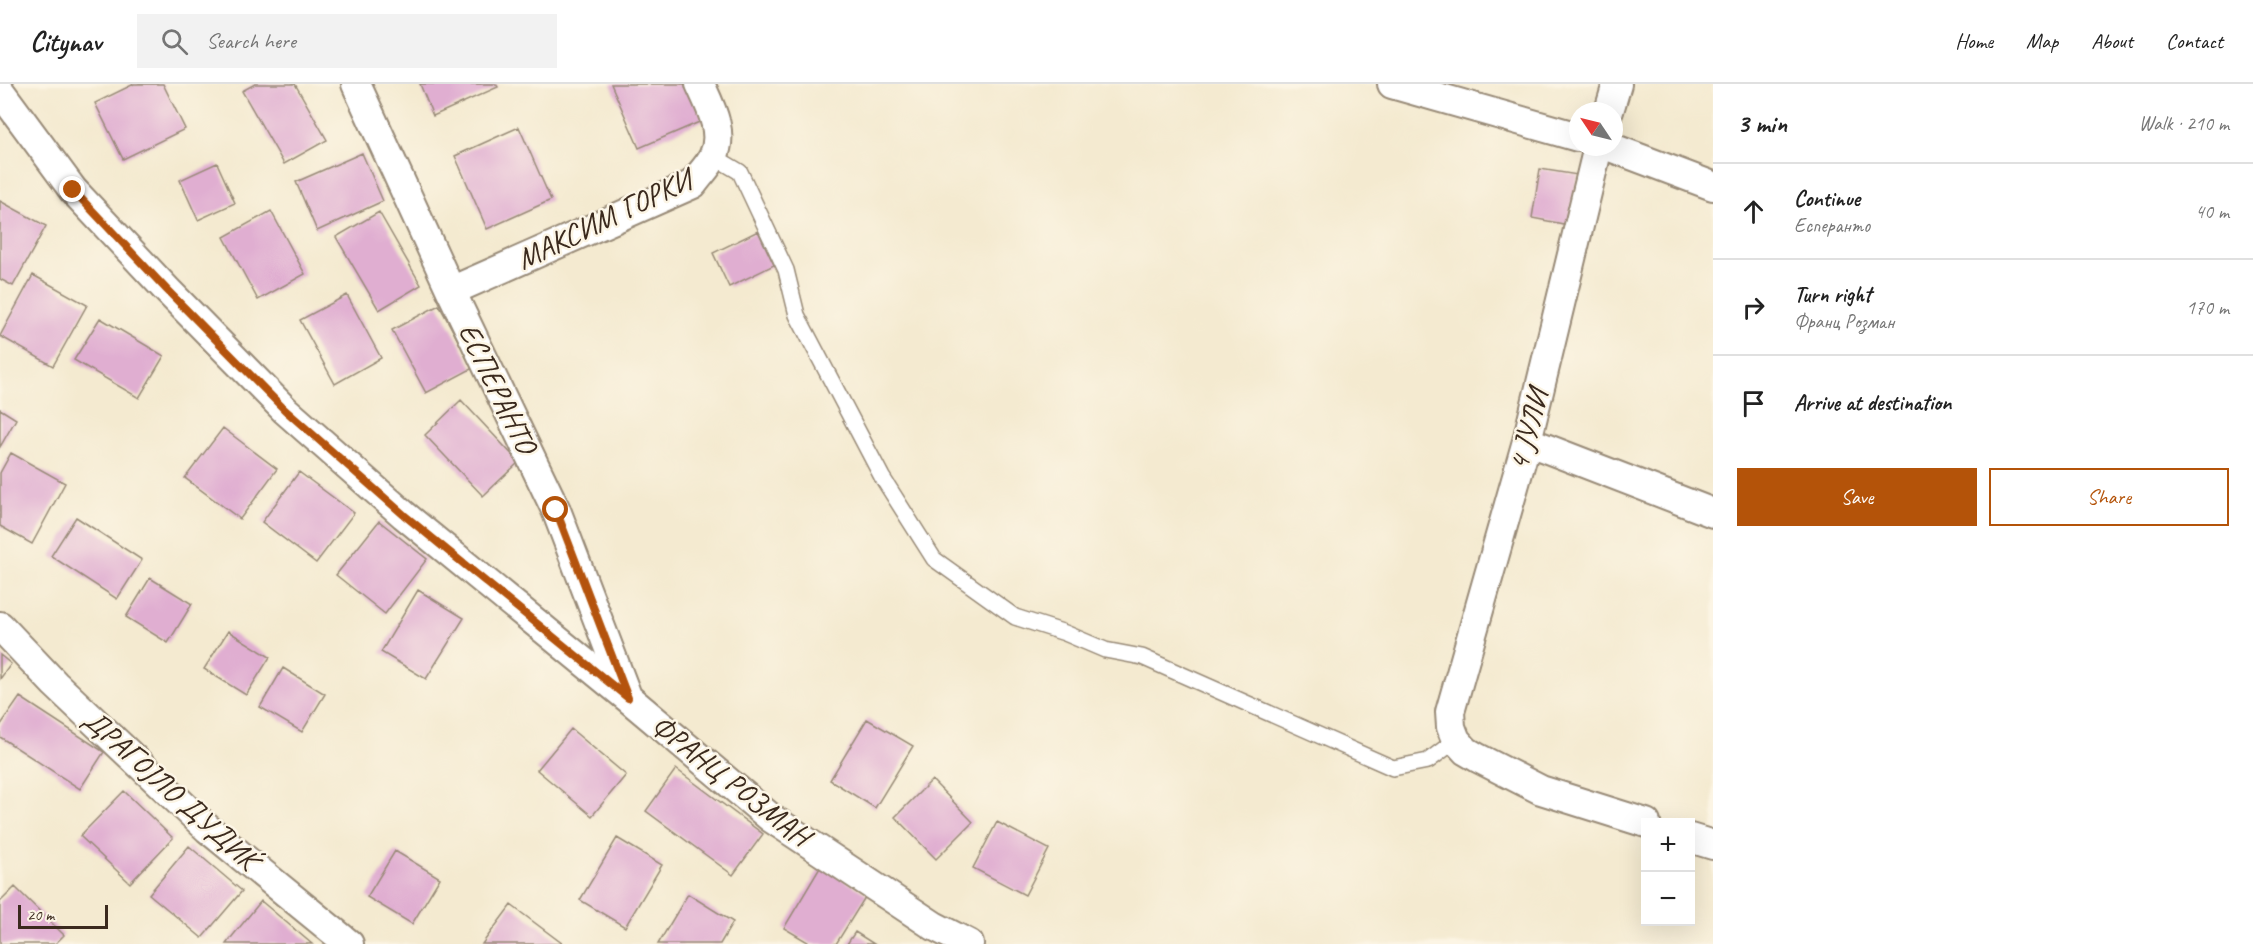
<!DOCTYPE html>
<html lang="en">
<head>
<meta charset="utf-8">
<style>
	:root { --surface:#fff; --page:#f2f2f2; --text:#222; --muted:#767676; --line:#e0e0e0; --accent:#b45309 }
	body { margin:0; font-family:Caveat,sans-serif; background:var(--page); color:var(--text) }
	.controls { position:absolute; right:18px; bottom:18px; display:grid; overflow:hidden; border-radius:0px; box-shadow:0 6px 24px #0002 }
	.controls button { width:54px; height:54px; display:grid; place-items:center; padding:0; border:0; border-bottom:2px solid var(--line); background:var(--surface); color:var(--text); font:30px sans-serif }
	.compass { position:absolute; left:1569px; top:18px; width:54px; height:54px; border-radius:50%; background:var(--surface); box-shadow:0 6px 24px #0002; rotate:305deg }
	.scale { position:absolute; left:18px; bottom:15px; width:90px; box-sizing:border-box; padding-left:6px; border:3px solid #3b2a1e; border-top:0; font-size:16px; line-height:21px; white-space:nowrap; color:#3b2a1e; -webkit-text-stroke:4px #fcf5e5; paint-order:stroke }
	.stop { position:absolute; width:18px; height:18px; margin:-14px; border:4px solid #b45309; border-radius:50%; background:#fff }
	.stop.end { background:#b45309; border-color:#fff; box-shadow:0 2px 6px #0008 }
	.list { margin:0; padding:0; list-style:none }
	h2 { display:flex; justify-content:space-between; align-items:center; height:78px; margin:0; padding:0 24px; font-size:26px }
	h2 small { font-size:20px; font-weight:400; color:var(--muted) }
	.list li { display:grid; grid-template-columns:39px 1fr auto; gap:18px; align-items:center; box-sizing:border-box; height:96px; padding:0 24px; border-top:2px solid var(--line) }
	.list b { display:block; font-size:22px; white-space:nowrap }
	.list p { margin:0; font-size:20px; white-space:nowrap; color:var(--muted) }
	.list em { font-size:20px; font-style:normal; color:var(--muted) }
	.actions { display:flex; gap:12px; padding:18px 24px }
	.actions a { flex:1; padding:14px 0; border:2px solid var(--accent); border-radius:0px; text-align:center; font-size:21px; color:var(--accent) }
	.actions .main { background:var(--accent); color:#fff }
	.icon { flex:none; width:33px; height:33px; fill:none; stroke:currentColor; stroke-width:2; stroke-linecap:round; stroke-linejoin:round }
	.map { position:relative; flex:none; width:1713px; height:860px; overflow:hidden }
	header { display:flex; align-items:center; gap:36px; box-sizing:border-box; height:84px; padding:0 30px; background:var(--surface); border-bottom:2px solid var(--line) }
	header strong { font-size:28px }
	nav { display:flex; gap:33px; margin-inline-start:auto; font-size:21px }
	.search { width:420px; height:54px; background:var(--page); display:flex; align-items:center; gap:15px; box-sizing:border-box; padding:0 21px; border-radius:0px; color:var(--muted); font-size:22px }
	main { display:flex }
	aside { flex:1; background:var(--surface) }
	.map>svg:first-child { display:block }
	.building { fill:#e0aed1 }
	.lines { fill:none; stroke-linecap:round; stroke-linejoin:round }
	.service-casing { stroke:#988a77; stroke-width:18 }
	.minor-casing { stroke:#988a77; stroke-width:32 }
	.service { stroke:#fff; stroke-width:15 }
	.minor { stroke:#fff; stroke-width:28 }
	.route { stroke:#b45309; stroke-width:8 }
	.labels { text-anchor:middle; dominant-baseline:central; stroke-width:5; stroke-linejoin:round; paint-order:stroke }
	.street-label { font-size:30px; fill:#3b2a1e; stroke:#fcf5e5 }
</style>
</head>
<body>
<header>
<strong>Citynav</strong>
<div class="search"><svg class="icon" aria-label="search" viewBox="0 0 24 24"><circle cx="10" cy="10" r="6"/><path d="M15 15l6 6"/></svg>Search here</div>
<nav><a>Home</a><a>Map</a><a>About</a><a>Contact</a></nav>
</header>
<main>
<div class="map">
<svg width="1713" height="860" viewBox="0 0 1713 860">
	<rect width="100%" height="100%" fill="#fcf5e5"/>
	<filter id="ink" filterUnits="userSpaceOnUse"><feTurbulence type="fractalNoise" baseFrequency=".0167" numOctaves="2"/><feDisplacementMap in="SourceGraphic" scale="12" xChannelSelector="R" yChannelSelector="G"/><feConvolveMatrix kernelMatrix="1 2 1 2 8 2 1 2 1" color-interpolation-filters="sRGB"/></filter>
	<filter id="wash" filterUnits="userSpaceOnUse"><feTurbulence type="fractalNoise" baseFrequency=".008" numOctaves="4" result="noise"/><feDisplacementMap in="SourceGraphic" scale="24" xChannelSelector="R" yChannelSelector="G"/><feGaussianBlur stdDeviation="1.35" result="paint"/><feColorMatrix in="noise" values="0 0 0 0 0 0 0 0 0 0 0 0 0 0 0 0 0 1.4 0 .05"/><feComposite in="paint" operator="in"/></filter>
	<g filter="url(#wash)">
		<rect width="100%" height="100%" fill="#f4ead0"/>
		<g id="blocks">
			<path class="building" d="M 134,0 L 163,0 L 185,45 L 123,75 L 95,19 Z
				M 255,0 L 295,0 L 327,56 L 284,80 L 242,7 Z
				M 420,0 L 496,0 L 498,3 L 433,32 Z
				M 611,0 L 688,0 L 704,36 L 639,64 Z
				M 519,43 L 551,116 L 487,145 L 455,72 Z
				M 362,69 L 383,117 L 317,147 L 296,98 Z
				M 217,79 L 235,119 L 198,136 L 180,96 Z
				M 1540,85 L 1578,91 L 1569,141 L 1532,134 Z
				M 0,117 L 46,142 L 13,202 L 0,195 Z
				M 271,127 L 305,190 L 258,216 L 224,153 Z
				M 379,128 L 421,201 L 379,226 L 336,153 Z
				M 758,147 L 774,181 L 729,203 L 713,169 Z
				M 33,191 L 87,221 L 53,282 L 0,252 Z
				M 347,211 L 381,274 L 335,300 L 300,236 Z
				M 439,221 L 473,284 L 426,309 L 392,246 Z
				M 100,234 L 164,272 L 139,314 L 74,276 Z
				M 461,316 L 519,378 L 483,412 L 425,351 Z
				M 0,325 L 16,335 L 0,363 Z
				M 223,344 L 277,385 L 240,435 L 185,394 Z
				M 11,369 L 65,399 L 32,460 L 0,442 L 0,389 Z
				M 299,388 L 354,429 L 316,479 L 262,438 Z
				M 76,433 L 142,476 L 117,515 L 51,472 Z
				M 379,437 L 427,475 L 385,530 L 336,491 Z
				M 150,494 L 192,520 L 168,559 L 126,533 Z
				M 418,506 L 464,534 L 426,595 L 381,568 Z
				M 228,547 L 270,573 L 246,611 L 204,585 Z
				M 0,571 L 11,580 L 0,595 Z
				M 283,584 L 325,610 L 302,648 L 260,623 Z
				M 20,613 L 104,668 L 80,705 L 0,653 L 0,642 Z
				M 867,635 L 913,662 L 875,724 L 830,696 Z
				M 571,645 L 626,691 L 592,732 L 537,686 Z
				M 676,685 L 763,750 L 733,791 L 646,727 Z
				M 932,696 L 973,738 L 936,775 L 895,733 Z
				M 124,707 L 173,754 L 130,799 L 80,752 Z
				M 997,738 L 1049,765 L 1025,811 L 973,784 Z
				M 617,754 L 662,781 L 625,843 L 580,816 Z
				M 189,762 L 242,807 L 202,854 L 149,810 Z
				M 395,767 L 440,794 L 412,840 L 367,813 Z
				M 821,782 L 867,810 L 836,860 L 811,860 L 784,844 Z
				M 15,803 L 64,851 L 55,860 L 0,860 L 0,818 Z
				M 688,810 L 733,838 L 720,860 L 658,860 Z
				M 261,817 L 312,860 L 226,860 Z
				M 511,821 L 563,860 L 482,860 Z
				M 855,848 L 874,860 L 847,860 Z"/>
		</g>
	</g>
	<g filter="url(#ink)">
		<use href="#blocks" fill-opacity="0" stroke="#988a77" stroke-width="1.5"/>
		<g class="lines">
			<g class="service-casing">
				<path id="service" d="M 713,72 L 740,88 L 786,186 L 797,231 L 882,393 L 934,475 L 1015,533 L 1065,549 L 1105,566 L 1142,573 L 1393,684 L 1428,677 L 1456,656"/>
			</g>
			<g class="minor-casing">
				<path id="minor" d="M 356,0 L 451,207 L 556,426 L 627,612
					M 1392,0 L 1578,53
					M 0,7 L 73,106 L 167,206 L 285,326 L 404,431 L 628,614 L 771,734 L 934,842 L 969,860
					M 1609,27 L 1617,0
					M 1598,63 L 1527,357 L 1450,628 L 1451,643 L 1456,656 L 1466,667 L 1478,674 L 1541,706 L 1646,739
					M 1610,63 L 1713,102
					M 451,207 L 693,100 C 699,91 708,83 713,73 C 725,49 710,22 700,0
					M 1527,357 L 1713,429
					M 0,542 L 55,600 L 208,745 L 349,860
					M 1690,754 L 1713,761"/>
			</g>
			<use href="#service" class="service"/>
			<use href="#minor" class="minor"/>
		</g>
	</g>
	<g class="lines" filter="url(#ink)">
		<path class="route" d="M 73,106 L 167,206 L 285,326 L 404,431 L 628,614 L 556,426"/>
	</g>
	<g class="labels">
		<g class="street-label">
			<text transform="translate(604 135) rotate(-26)">МАКСИМ ГОРКИ</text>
			<text transform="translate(498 304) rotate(64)">ЕСПЕРАНТО</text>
			<text transform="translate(1528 346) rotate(-75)">4 ЈУЛИ</text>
			<text transform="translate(731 696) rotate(38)">ФРАНЦ РОЗМАН</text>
			<text transform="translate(171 705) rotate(42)">ДРАГОЈЛО ДУДИЌ</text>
		</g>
	</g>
</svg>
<div class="controls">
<button>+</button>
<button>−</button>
</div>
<svg class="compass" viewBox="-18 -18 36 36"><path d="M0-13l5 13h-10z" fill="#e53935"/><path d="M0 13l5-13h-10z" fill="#767676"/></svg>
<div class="scale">20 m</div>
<div class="stop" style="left:556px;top:426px"></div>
<div class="stop end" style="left:73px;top:106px"></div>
</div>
<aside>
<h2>3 min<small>Walk · 210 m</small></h2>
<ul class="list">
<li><svg class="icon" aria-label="ahead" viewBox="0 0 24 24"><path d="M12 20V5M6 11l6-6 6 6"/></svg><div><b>Continue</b><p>Есперанто</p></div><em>40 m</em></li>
<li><svg class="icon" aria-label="right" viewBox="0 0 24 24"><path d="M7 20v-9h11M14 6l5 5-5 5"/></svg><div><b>Turn right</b><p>Франц Розман</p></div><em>170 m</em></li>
<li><svg class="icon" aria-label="arrive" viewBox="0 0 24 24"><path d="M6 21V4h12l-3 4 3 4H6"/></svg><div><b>Arrive at destination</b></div></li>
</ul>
<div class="actions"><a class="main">Save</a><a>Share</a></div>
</aside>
</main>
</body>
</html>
